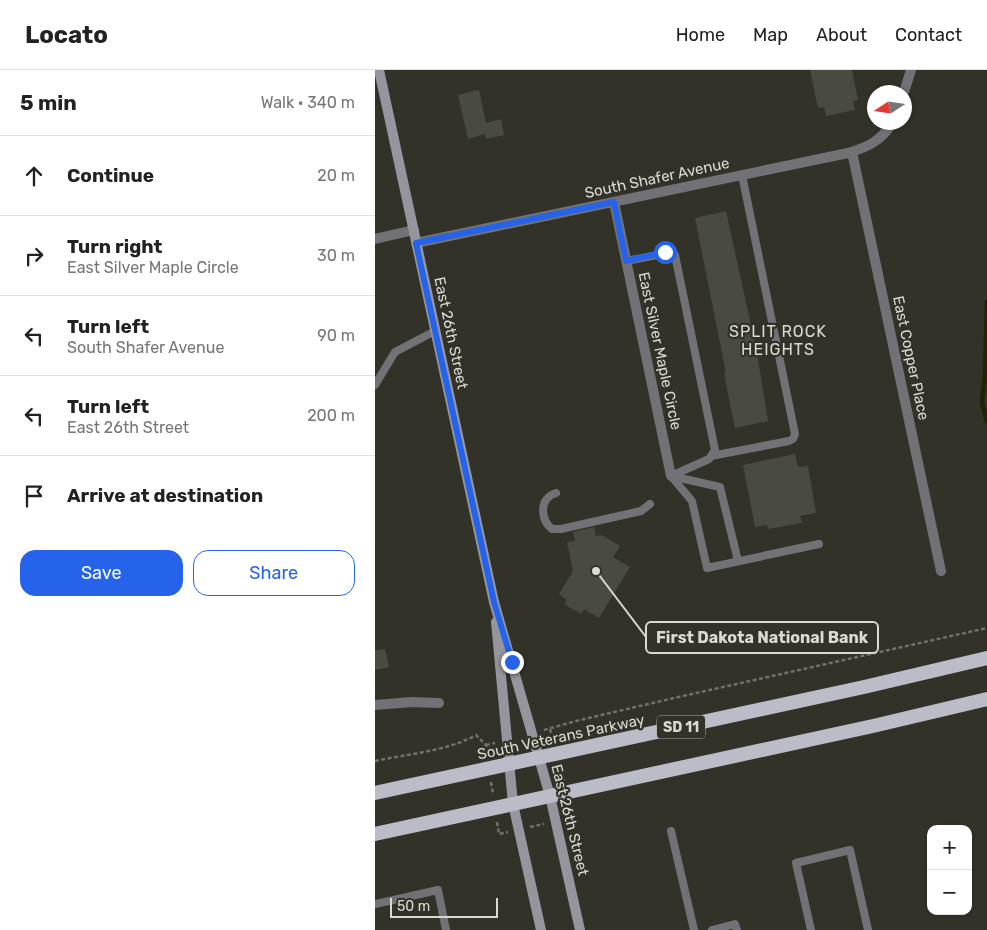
<!DOCTYPE html>
<html lang="en">
<head>
<meta charset="utf-8">
<style>
	:root { --surface:#fff; --page:#f6f6f6; --text:#222; --muted:#767676; --line:#e0e0e0; --accent:#2563eb }
	body { margin:0; font-family:Rubik,sans-serif; background:var(--page); color:var(--text) }
	.controls { position:absolute; right:15px; bottom:15px; display:grid; overflow:hidden; border-radius:10px; box-shadow:0 1px 4px #0004 }
	.controls button { width:45px; height:45px; display:grid; place-items:center; padding:0; border:0; border-bottom:1px solid var(--line); background:var(--surface); color:var(--text); font:25px sans-serif }
	.compass { position:absolute; left:492px; top:15px; width:45px; height:45px; border-radius:50%; background:var(--surface); box-shadow:0 1px 4px #0004; rotate:258deg }
	.scale { position:absolute; left:15px; bottom:12px; width:108px; box-sizing:border-box; padding-left:5px; border:2px solid #dadad4; border-top:0; font-size:14px; line-height:18px; white-space:nowrap; color:#dadad4; -webkit-text-stroke:4px #323229; paint-order:stroke }
	.stop { position:absolute; width:15px; height:15px; margin:-11px; border:4px solid #2563eb; border-radius:50%; background:#fff }
	.stop.end { background:#2563eb; border-color:#fff; box-shadow:0 1px 5px #0008 }
	.list { margin:0; padding:0; list-style:none }
	h2 { display:flex; justify-content:space-between; align-items:center; height:65px; margin:0; padding:0 20px; font-size:21px }
	h2 small { font-size:16px; font-weight:400; color:var(--muted) }
	.list li { display:grid; grid-template-columns:32px 1fr auto; gap:15px; align-items:center; box-sizing:border-box; height:80px; padding:0 20px; border-top:1px solid var(--line) }
	.list b { display:block; font-size:19px; white-space:nowrap }
	.list p { margin:0; font-size:16px; white-space:nowrap; color:var(--muted) }
	.list em { font-size:16px; font-style:normal; color:var(--muted) }
	.actions { display:flex; gap:10px; padding:15px 20px }
	.actions a { flex:1; padding:11px 0; border:1px solid var(--accent); border-radius:15px; text-align:center; font-size:18px; color:var(--accent) }
	.actions .main { background:var(--accent); color:#fff }
	.icon { flex:none; width:28px; height:28px; fill:none; stroke:currentColor; stroke-width:2; stroke-linecap:round; stroke-linejoin:round }
	.map { position:relative; flex:none; width:612px; height:860px; overflow:hidden }
	header { display:flex; align-items:center; gap:30px; box-sizing:border-box; height:70px; padding:0 25px; background:var(--surface); border-bottom:1px solid var(--line) }
	header strong { font-size:24px }
	nav { display:flex; gap:28px; margin-inline-start:auto; font-size:18px }
	main { display:flex }
	aside { flex:1; background:var(--surface) }
	.map>svg:first-child { display:block }
	.lines { fill:none; stroke-linecap:round; stroke-linejoin:round }
	.stream { stroke:#232201; stroke-width:4.5 }
	.building { fill:#4a4b40 }
	.path { stroke:#717169; stroke-width:2.5; stroke-dasharray:4 2.5; stroke-linecap:butt }
	.service { stroke:#717176; stroke-width:8 }
	.minor { stroke:#717176; stroke-width:10 }
	.secondary { stroke:#95959d; stroke-width:10 }
	.trunk { stroke:#bcbcc8; stroke-width:14 }
	.route { stroke:#2563eb; stroke-width:6 }
	.labels { text-anchor:middle; dominant-baseline:central; stroke-width:4.5; stroke-linejoin:round; paint-order:stroke }
	.shield { fill:#323229; stroke:#a8a8a1; stroke-width:1 }
	.shield-label { font-size:14px; font-weight:bold; fill:#dadad4 }
	.street-label { font-size:15px; fill:#dadad4; stroke:#323229 }
	.neighbourhood-label { font-size:16px; letter-spacing:1px; fill:#dadad4; stroke:#323229 }
	.leader { fill:none; stroke:#dadad4; stroke-width:2 }
	.callout-dot { fill:#dadad4; stroke:#323229; stroke-width:2 }
	.callout { fill:#323229; stroke:#dadad4; stroke-width:2 }
	.callout-label { font-size:16px; text-anchor:middle; font-weight:bold; fill:#dadad4 }
</style>
</head>
<body>
<header>
<strong>Locato</strong>
<nav><a>Home</a><a>Map</a><a>About</a><a>Contact</a></nav>
</header>
<main>
<aside>
<h2>5 min<small>Walk · 340 m</small></h2>
<ul class="list">
<li><svg class="icon" aria-label="ahead" viewBox="0 0 24 24"><path d="M12 20V5M6 11l6-6 6 6"/></svg><div><b>Continue</b></div><em>20 m</em></li>
<li><svg class="icon" aria-label="right" viewBox="0 0 24 24"><path d="M7 20v-9h11M14 6l5 5-5 5"/></svg><div><b>Turn right</b><p>East Silver Maple Circle</p></div><em>30 m</em></li>
<li><svg class="icon" aria-label="left" viewBox="0 0 24 24"><path d="M17 20v-9H6M10 6l-5 5 5 5"/></svg><div><b>Turn left</b><p>South Shafer Avenue</p></div><em>90 m</em></li>
<li><svg class="icon" aria-label="left" viewBox="0 0 24 24"><path d="M17 20v-9H6M10 6l-5 5 5 5"/></svg><div><b>Turn left</b><p>East 26th Street</p></div><em>200 m</em></li>
<li><svg class="icon" aria-label="arrive" viewBox="0 0 24 24"><path d="M6 21V4h12l-3 4 3 4H6"/></svg><div><b>Arrive at destination</b></div></li>
</ul>
<div class="actions"><a class="main">Save</a><a>Share</a></div>
</aside>
<div class="map">
<svg width="612" height="860" viewBox="0 0 612 860">
	<rect width="100%" height="100%" fill="#323229"/>
	<g class="lines">
		<path class="stream" d="M 612,232 L 610,305 L 607,332 L 612,352"/>
	</g>
	<path class="building" d="M 435,0 L 477,0 L 483,30 L 478,31 L 480,40 L 451,46 L 449,37 L 443,38 Z
		M 104,20 L 111,53 L 126,49 L 129,65 L 111,69 L 110,64 L 93,69 L 83,25 Z
		M 351,141 L 382,283 L 393,351 L 360,358 L 349,304 L 351,303 L 320,148 Z
		M 420,384 L 423,397 L 433,396 L 441,443 L 425,446 L 427,453 L 393,459 L 392,455 L 380,457 L 368,395 Z
		M 219,457 L 221,466 L 227,465 L 245,476 L 238,487 L 255,497 L 224,548 L 209,539 L 206,544 L 189,534 L 192,530 L 184,524 L 198,501 L 192,472 L 200,471 L 198,462 Z
		M 10,579 L 14,597 L 0,600 L 0,580 Z"/>
	<g class="lines">
		<path class="path" d="M 175,659 L 178,672
			M 169,660 L 201,651 L 299,628 L 612,558
			M 111,675 L 120,673
			M 0,691 C 32,684 73,681 101,665 L 111,675 L 113,684
			M 185,696 L 189,710
			M 116,712 L 118,724
			M 192,749 L 199,747 L 195,735
			M 122,752 L 124,764 L 133,762
			M 155,757 L 169,754"/>
		<path class="service" d="M 251,191 L 298,182 L 300,185 L 340,380 L 334,389 L 296,406
			M 0,315 L 20,282 L 60,261
			M 336,386 L 414,371 L 418,369 L 420,364 L 367,105
			M 296,406 L 317,431 L 332,498 L 444,474
			M 296,406 L 345,417 L 363,491
			M 181,423 C 164,428 165,449 177,459 L 186,459 L 266,441 L 275,434
			M 296,761 L 319,860
			M 0,834 L 63,820 L 71,860
			M 337,860 L 360,854 L 362,860
			M 436,860 L 421,793 L 475,780 L 493,860"/>
		<path class="minor" d="M 529,22 L 536,0
			M 477,82 L 566,501
			M 239,132 L 296,406
			M 0,169 L 39,160
			M 41,173 L 473,83 C 493,77 506,71 518,52
			M 0,635 L 37,632 L 64,633"/>
		<path class="secondary" d="M 4,0 L 119,532 L 175,726 L 205,860
			M 121,552 L 138,734 L 166,860"/>
		<path class="trunk" d="M 0,723 L 489,617 L 612,588
			M 0,764 L 498,656 L 612,629"/>
	</g>
	<g class="lines">
		<path class="route" d="M 137,592 L 119,532 L 41,173 L 239,132 L 251,191 L 290,182"/>
	</g>
	<g class="labels">
		<rect class="shield" x="282" y="645.5" width="48" height="23" rx="4"/>
		<g class="shield-label">
			<text x="306" y="657">SD 11</text>
		</g>
		<g class="street-label">
			<text transform="translate(282 108) rotate(-12)">South Shafer Avenue</text>
			<text transform="translate(76 263) rotate(78)">East 26th Street</text>
			<text transform="translate(285 281) rotate(78)">East Silver Maple Circle</text>
			<text transform="translate(536 288) rotate(78)">East Copper Place</text>
			<text transform="translate(186 667) rotate(-12)">South Veterans Parkway</text>
			<text transform="translate(195 750) rotate(76)">East 26th Street</text>
		</g>
		<g class="neighbourhood-label">
			<text x="403" y="261">SPLIT ROCK<tspan x="403" dy="18">HEIGHTS</tspan></text>
		</g>
	</g>
	<path class="leader" d="M221 501L271 567"/>
	<circle class="callout-dot" cx="221" cy="501" r="5"/>
	<rect class="callout" x="271" y="552" width="232" height="31" rx="5"/>
	<g class="callout-label">
		<text x="387" y="573">First Dakota National Bank</text>
	</g>
</svg>
<div class="controls">
<button>+</button>
<button>−</button>
</div>
<svg class="compass" viewBox="-18 -18 36 36"><path d="M0-13l5 13h-10z" fill="#e53935"/><path d="M0 13l5-13h-10z" fill="#767676"/></svg>
<div class="scale">50 m</div>
<div class="stop" style="left:290px;top:182px"></div>
<div class="stop end" style="left:137px;top:592px"></div>
</div>
</main>
</body>
</html>
